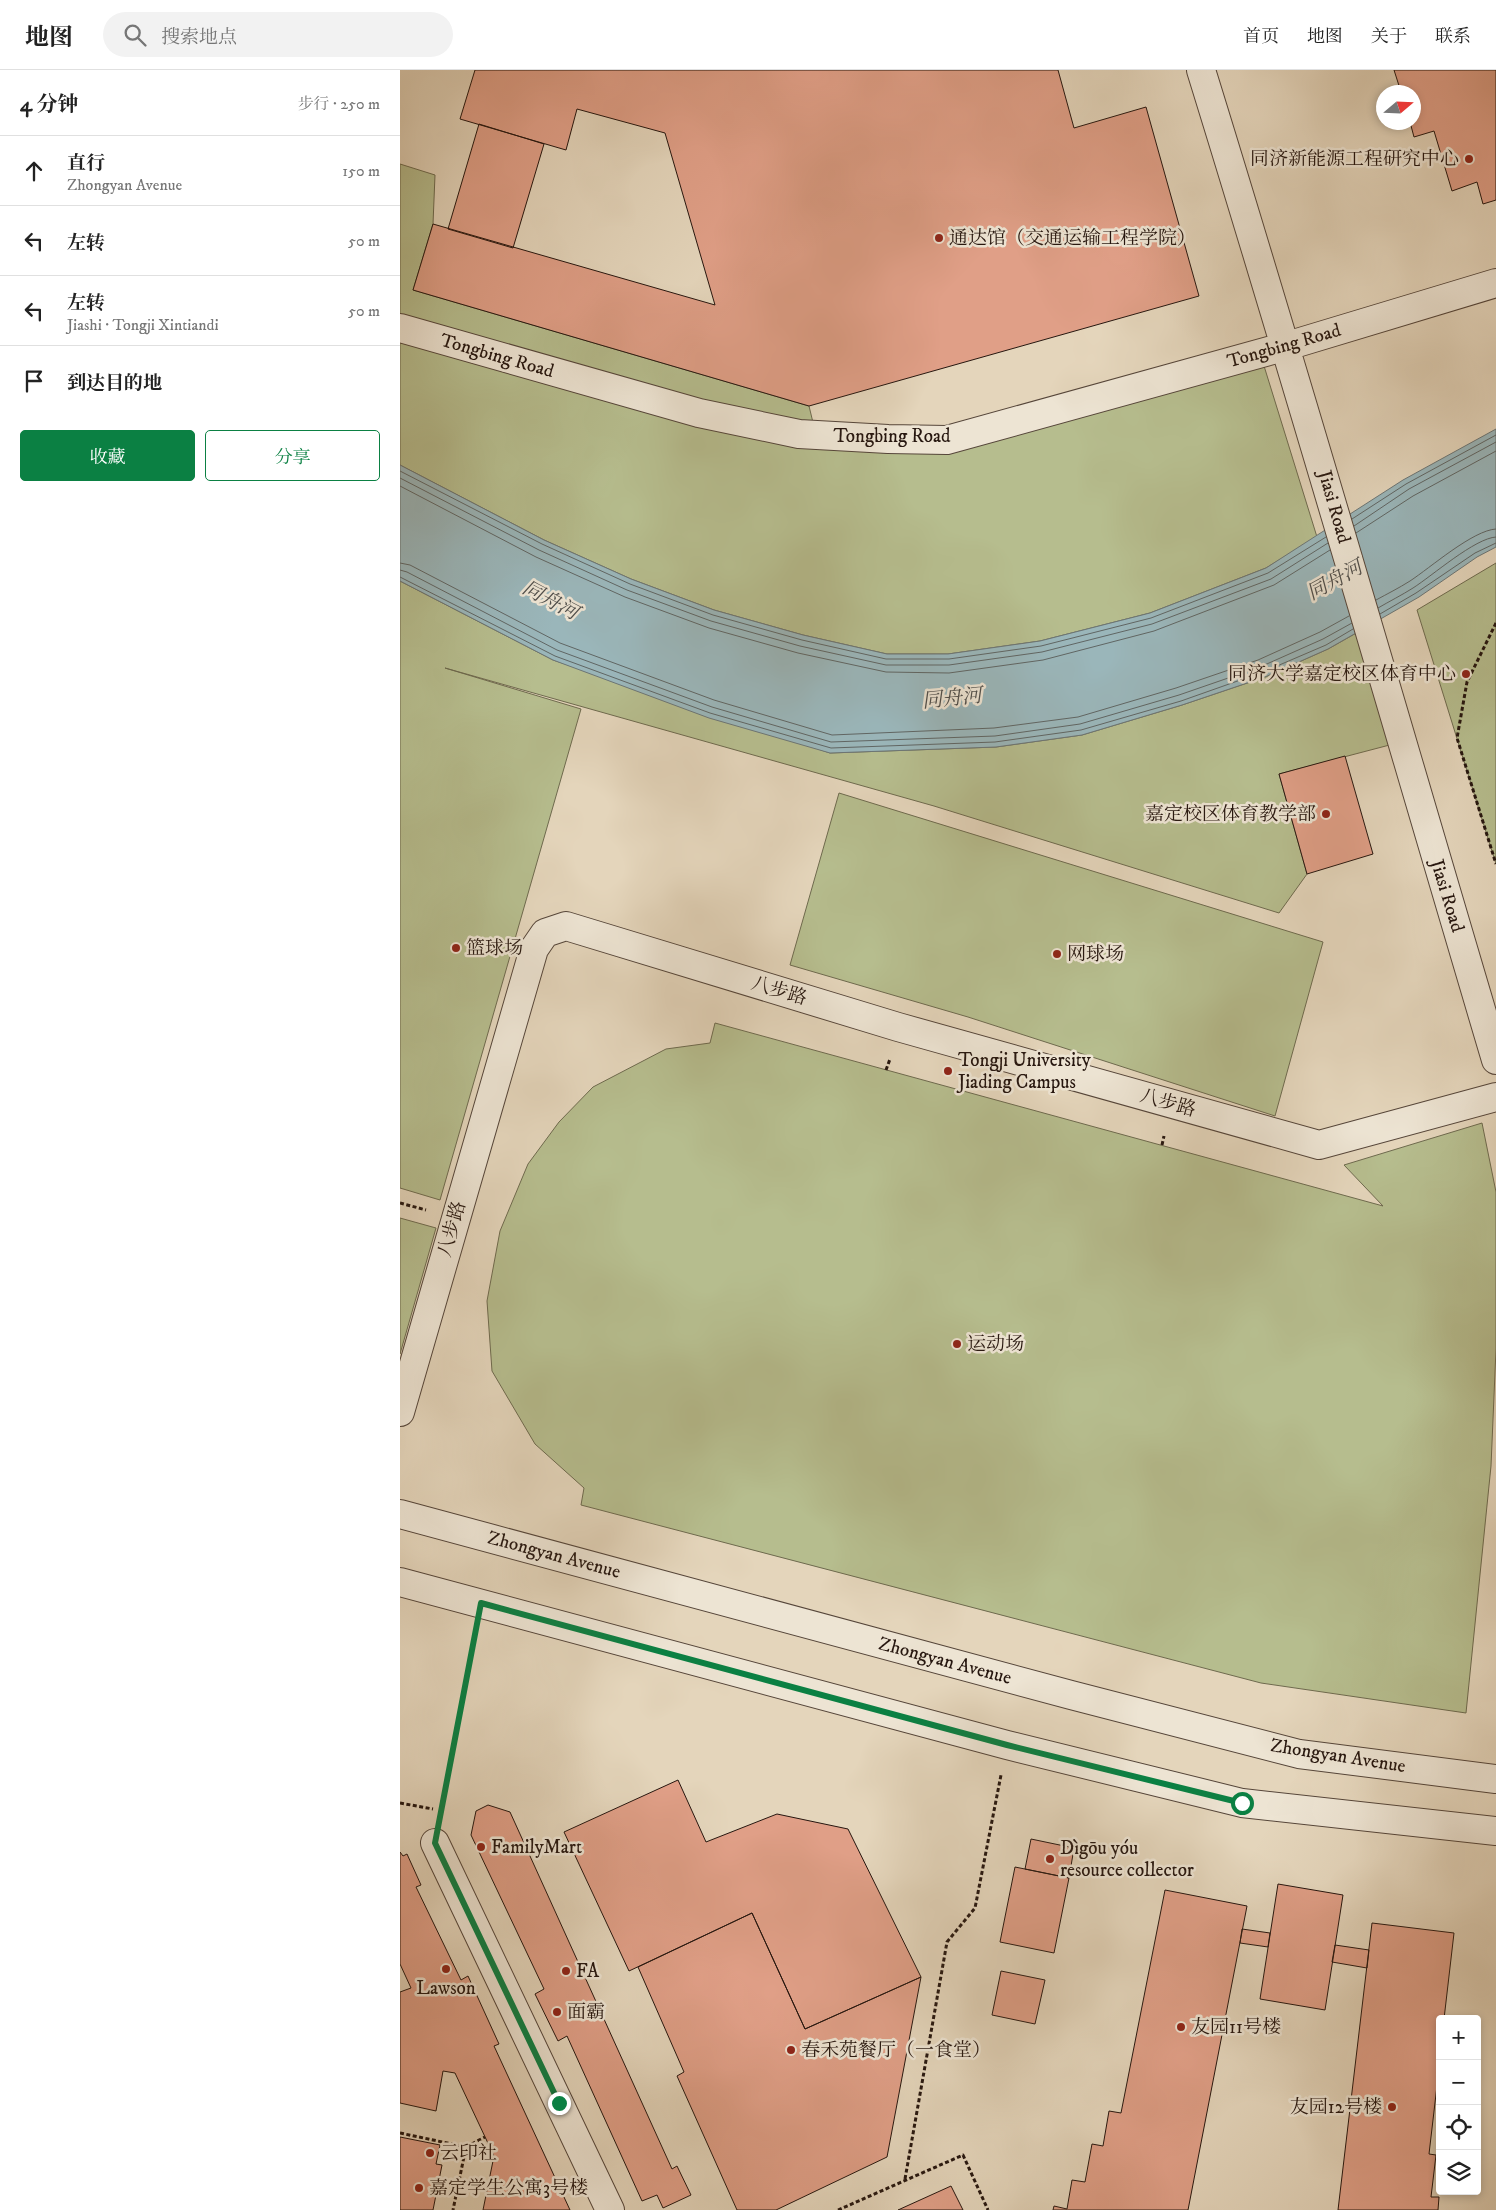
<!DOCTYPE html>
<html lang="zh">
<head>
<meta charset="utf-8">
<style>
	:root { --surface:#fff; --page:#f2f2f2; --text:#222; --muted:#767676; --line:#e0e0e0; --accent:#0b8043 }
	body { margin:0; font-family:"IM FELL DW Pica","Noto Serif SC",serif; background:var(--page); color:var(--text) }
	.controls { position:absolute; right:15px; bottom:15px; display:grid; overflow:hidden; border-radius:5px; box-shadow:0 2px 8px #0003 }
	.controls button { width:45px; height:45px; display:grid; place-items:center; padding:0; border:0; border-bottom:1px solid var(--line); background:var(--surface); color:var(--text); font:25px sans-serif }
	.compass { position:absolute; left:976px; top:15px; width:45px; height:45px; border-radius:50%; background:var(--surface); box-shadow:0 2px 8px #0003; rotate:71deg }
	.stop { position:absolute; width:15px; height:15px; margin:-11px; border:4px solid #0b8043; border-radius:50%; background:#fff }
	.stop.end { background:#0b8043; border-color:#fff; box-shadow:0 1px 5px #0008 }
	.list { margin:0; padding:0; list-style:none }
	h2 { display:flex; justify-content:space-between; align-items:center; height:65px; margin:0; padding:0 20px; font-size:21px }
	h2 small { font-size:16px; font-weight:400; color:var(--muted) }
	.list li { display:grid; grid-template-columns:32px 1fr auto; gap:15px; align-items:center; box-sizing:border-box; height:70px; padding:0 20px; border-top:1px solid var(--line) }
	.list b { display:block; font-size:19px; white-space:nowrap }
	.list p { margin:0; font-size:16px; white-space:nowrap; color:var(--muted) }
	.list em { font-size:16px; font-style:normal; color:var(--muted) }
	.actions { display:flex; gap:10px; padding:15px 20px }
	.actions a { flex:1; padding:11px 0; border:1px solid var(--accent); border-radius:5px; text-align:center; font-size:18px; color:var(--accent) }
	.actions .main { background:var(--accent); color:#fff }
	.icon { flex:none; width:28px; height:28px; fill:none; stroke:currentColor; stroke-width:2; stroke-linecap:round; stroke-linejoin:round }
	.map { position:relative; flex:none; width:1096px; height:2140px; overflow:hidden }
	header { display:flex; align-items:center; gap:30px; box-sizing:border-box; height:70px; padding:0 25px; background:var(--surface); border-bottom:1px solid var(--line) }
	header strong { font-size:24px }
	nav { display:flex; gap:28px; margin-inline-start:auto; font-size:18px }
	.search { width:350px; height:45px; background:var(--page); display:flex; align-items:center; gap:12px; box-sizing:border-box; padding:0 18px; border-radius:28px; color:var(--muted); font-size:19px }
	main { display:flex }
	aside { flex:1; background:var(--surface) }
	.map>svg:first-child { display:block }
	.green { fill:#b6bd8e; stroke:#6e6a4e }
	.water { fill:#9ab6ba; stroke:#6c7676 }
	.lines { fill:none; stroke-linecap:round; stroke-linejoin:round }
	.shore { stroke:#606664; stroke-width:1 }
	.building { fill:#e09f87; stroke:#26160f }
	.minor-casing { stroke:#56463a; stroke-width:30 }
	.path { stroke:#26160f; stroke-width:3; stroke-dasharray:4 2.5; stroke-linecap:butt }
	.minor { stroke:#ede4d3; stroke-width:28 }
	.route { stroke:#0b8043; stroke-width:6 }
	.poi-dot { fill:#8f2418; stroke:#ede4d3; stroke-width:2 }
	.labels { text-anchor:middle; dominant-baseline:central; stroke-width:5; stroke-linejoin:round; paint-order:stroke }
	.poi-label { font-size:19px; fill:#26160f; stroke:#ede4d3; text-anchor:start }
	.street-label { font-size:19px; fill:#26160f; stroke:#ede4d3 }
	.water-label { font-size:20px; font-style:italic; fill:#4f4e4b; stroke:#ede4d3 }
</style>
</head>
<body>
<header>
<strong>地图</strong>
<div class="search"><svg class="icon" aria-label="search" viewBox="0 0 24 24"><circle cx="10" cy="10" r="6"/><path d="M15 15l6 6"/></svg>搜索地点</div>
<nav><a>首页</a><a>地图</a><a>关于</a><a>联系</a></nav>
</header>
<main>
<aside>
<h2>4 分钟<small>步行 · 250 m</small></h2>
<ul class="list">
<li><svg class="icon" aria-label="ahead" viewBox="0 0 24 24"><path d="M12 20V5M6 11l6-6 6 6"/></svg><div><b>直行</b><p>Zhongyan Avenue</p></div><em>150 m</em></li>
<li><svg class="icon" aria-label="left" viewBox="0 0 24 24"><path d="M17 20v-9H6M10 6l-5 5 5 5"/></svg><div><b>左转</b></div><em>50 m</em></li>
<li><svg class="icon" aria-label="left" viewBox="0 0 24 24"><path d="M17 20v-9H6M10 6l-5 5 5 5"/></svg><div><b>左转</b><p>Jiashi · Tongji Xintiandi</p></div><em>50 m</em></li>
<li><svg class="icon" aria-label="arrive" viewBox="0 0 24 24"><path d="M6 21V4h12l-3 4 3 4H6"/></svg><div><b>到达目的地</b></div></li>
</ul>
<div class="actions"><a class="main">收藏</a><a>分享</a></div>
</aside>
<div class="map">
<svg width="1096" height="2140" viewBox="0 0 1096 2140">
	<rect width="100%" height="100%" fill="#e4d5bb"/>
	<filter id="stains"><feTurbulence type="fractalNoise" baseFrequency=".004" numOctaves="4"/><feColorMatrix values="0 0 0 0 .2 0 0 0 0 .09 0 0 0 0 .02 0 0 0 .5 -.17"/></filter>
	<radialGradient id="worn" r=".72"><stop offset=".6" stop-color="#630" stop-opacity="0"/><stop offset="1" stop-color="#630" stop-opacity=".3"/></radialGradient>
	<path class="green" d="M 0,94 L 35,105 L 33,154 L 13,220 L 409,336 L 416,365 L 547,370 L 860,283 L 917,467 L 866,498 L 750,543 L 640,571 L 548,584 L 487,584 L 403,565 L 314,540 L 231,509 L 144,470 L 0,395 Z
		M 1096,493 L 1096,794 L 1017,540 Z
		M 0,511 L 153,590 L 430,683 L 596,677 L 682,665 L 782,635 L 865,607 L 928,579 L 967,557 L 1001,672 L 879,704 L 907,804 L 879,843 L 534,736 L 45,598 L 181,639 L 40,1130 L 0,1118 Z
		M 439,723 L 923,872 L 875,1046 L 568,947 L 390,895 Z
		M 315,953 L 983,1136 L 944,1095 L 1082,1053 L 1096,1122 L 1096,1279 L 1091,1396 L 1066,1643 L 861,1613 L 181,1435 L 184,1418 L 135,1374 L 92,1301 L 87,1231 L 100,1161 L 128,1094 L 159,1052 L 193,1017 L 266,979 L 310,973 Z
		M 0,1148 L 36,1158 L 0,1284 Z"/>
	<path class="water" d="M 1096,359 L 1096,477 L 1077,487 L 1019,527 L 928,579 L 865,607 L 782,635 L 682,665 L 596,677 L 430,683 L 309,648 L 153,590 L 0,511 L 0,395 L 144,470 L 231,509 L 314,540 L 403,565 L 487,584 L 548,584 L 640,571 L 750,543 L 866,498 L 1003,410 Z"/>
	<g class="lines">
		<path class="shore" d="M 0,401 L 142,474 L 230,514 L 313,545 L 402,570 L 486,589 L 549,589 L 641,576 L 751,548 L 868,503 L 926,467
			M 0,408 L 139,480 L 227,520 L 311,551 L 400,576 L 486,595 L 549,595 L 642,582 L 752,554 L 871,509 L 928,473
			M 0,416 L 136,487 L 225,527 L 309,558 L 398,583 L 486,602 L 549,603 L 643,590 L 754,561 L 874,515 L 930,480
			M 952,449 L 1006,414 L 1096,365
			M 954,456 L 1009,419 L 1096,372
			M 956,463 L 1013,426 L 1096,381
			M 0,493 L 10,495 L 160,573 L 314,630 L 432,665 L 594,658 L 678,647 L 776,618 L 858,590 L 920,562 L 949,546
			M 0,500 L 7,502 L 157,580 L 312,637 L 431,672 L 595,666 L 680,654 L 779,625 L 860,597 L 923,569 L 952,553
			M 0,507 L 155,586 L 310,643 L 431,678 L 595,672 L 681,660 L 781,631 L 863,602 L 926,575 L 953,559
			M 976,530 C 987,524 999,518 1010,511 C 1030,498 1073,460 1096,459
			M 978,538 C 990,531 1002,525 1013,518 C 1032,506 1075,468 1096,467
			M 980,544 L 1016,523 L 1075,483 L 1096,473"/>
	</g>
	<path class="building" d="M 75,0 L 658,0 L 674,58 L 746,37 L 799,226 L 409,336 L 13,220 L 33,154 L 315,235 L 265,63 L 177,39 L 166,80 L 60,49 Z
		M 994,0 L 1096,0 L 1096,130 L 1083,134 L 1077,112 L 1052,121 L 1034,61 L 1014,67 L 1010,52 L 1014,52 L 1014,22 L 1001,22 Z
		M 79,54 L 144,74 L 113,178 L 48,159 Z
		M 945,686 L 973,784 L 907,804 L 879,704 Z
		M 278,1710 L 306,1772 L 377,1744 L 448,1759 L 521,1907 L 405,1959 L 352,1843 L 229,1901 L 164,1762 Z
		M 88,1735 L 110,1742 L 272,2099 L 277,2096 L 291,2125 L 263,2138 L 257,2125 L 242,2131 L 167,1966 L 158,1971 L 135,1924 L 144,1919 L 71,1765 L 76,1741 Z
		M 631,1769 L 674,1778 L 669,1808 L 625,1799 Z
		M 0,1782 L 3,1786 L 7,1784 L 21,1815 L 16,1817 L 61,1910 L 68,1906 L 99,1974 L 94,1976 L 170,2140 L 83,2140 L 94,2086 L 55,2003 L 43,2001 L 36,2041 L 0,2033 L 0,1922 L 11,1918 L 0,1894 Z
		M 615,1797 L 669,1808 L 654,1883 L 600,1872 Z
		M 878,1814 L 943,1825 L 925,1940 L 860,1929 Z
		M 765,1820 L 847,1836 L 788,2140 L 653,2140 L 654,2136 L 667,2139 L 672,2110 L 685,2112 L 692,2074 L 703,2076 L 709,2041 L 721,2043 Z
		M 352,1843 L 405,1959 L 521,1907 L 487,2087 L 376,2140 L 337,2140 L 277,2006 L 284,2002 L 238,1897 Z
		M 972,1853 L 1054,1863 L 1044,1949 L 1040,1949 L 1040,1990 L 1029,2084 L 1036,2085 L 1031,2127 L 1039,2127 L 1038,2140 L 938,2140 Z
		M 842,1859 L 870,1863 L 868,1877 L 840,1873 Z
		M 935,1875 L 969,1880 L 967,1898 L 932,1892 Z
		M 601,1901 L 645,1910 L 635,1954 L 592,1945 Z
		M 0,2067 L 40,2075 L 36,2094 L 42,2095 L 33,2140 L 0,2140 Z
		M 551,2116 L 563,2140 L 498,2140 Z"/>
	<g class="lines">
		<g class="minor-casing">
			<path id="minor" d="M 801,0 C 903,329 998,660 1096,990
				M 0,258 L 299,343 L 399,364 L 488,369 L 547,370 L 887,276 L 1096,213
				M 0,1342 L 134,879 L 145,863 L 166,856 L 498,957 L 919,1075 L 1096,1027
				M 0,1444 L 671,1625 L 899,1684 L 1096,1709
				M 0,1512 L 607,1675 L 842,1733 L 1096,1761
				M 35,1773 L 210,2140"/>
		</g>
		<path class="path" d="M 1096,553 L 1067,612 L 1057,668 L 1096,794
			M 486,1000 L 490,989
			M 762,1075 L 764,1066
			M 0,1133 L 26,1140
			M 0,1733 L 33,1739
			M 41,1743 L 75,1565
			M 0,2063 L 66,2077 L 53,2140
			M 66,2077 L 85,2067
			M 505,2109 L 547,1872 L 575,1838 L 601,1705
			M 438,2140 L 563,2085 L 588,2140"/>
		<use href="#minor" class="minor"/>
	</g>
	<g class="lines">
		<path class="route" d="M 159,2033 L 35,1773 L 81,1533 L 607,1675 L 842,1733"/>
	</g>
	<g class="poi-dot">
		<circle cx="1069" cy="89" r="5"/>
		<circle cx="539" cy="168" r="5"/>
		<circle cx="1066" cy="604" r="5"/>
		<circle cx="926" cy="744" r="5"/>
		<circle cx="56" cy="878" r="5"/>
		<circle cx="657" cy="884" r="5"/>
		<circle cx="548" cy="1001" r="5"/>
		<circle cx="557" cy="1274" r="5"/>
		<circle cx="81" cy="1777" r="5"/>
		<circle cx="650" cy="1789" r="5"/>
		<circle cx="46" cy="1899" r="5"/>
		<circle cx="166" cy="1901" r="5"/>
		<circle cx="157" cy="1942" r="5"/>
		<circle cx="781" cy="1957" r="5"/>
		<circle cx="391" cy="1980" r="5"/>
		<circle cx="992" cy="2037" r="5"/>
		<circle cx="30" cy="2083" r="5"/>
		<circle cx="19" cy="2118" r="5"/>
	</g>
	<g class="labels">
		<g class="poi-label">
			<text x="1059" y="89" text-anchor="end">同济新能源工程研究中心</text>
			<text x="549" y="168">通达馆（交通运输工程学院）</text>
			<text x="1056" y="604" text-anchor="end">同济大学嘉定校区体育中心</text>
			<text x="916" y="744" text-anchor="end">嘉定校区体育教学部</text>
			<text x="66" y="878">篮球场</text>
			<text x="667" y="884">网球场</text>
			<text x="558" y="990">Tongji University<tspan x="558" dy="22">Jiading Campus</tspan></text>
			<text x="567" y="1274">运动场</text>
			<text x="91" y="1777">FamilyMart</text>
			<text x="660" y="1778">Dìgōu yóu<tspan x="660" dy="22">resource collector</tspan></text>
			<text x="176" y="1901">FA</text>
			<text x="46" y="1918" text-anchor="middle">Lawson</text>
			<text x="167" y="1942">面霸</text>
			<text x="791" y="1957">友园11号楼</text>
			<text x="401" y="1980">春禾苑餐厅（一食堂）</text>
			<text x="982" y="2037" text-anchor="end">友园12号楼</text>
			<text x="40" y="2083">云印社</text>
			<text x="29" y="2118">嘉定学生公寓3号楼</text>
		</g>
		<g class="street-label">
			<text transform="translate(884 276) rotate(-16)">Tongbing Road</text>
			<text transform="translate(97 286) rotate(16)">Tongbing Road</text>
			<text x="492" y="366">Tongbing Road</text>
			<text transform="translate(934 437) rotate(74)">Jiasi Road</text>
			<text transform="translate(1047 826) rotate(73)">Jiasi Road</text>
			<text transform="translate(379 921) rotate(17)">八步路</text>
			<text transform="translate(768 1033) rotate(16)">八步路</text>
			<text transform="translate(52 1159) rotate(-74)">八步路</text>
			<text transform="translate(154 1485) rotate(15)">Zhongyan Avenue</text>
			<text transform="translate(545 1591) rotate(15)">Zhongyan Avenue</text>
			<text transform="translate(938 1686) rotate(9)">Zhongyan Avenue</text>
		</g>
		<g class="water-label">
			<text transform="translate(935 511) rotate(-29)">同舟河</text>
			<text transform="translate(150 531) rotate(28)">同舟河</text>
			<text transform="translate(552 629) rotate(-6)">同舟河</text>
		</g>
	</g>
	<rect width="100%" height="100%" filter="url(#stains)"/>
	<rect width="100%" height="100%" fill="url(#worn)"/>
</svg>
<div class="controls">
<button>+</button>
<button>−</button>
<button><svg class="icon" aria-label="locate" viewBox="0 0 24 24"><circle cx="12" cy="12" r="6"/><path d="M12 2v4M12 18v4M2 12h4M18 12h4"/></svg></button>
<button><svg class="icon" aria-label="layers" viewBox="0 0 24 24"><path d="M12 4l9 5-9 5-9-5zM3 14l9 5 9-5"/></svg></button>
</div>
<svg class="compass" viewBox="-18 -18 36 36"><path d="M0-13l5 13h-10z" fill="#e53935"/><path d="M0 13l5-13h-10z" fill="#767676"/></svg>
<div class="stop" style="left:842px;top:1733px"></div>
<div class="stop end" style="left:159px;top:2033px"></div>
</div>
</main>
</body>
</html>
